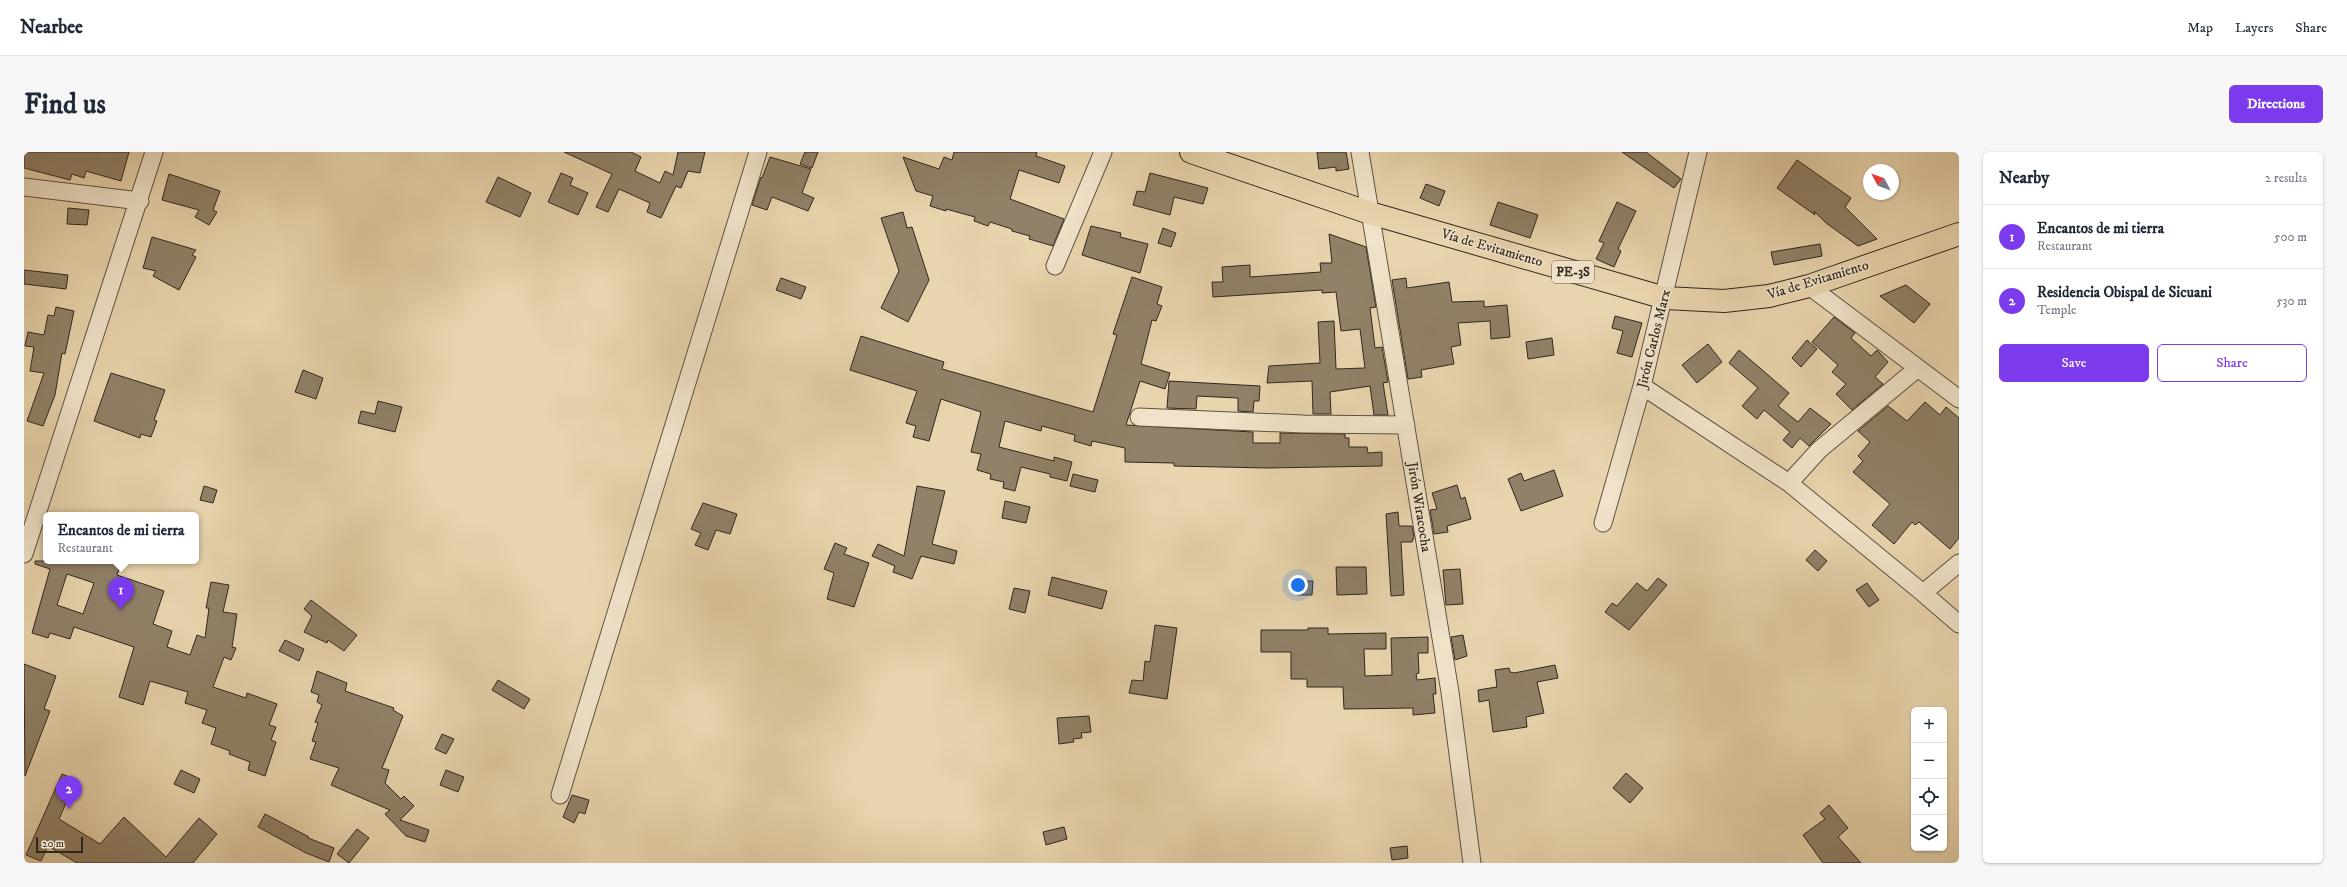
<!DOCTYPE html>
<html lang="en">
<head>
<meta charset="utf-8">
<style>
	:root { --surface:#fff; --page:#f6f6f7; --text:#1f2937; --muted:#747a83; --line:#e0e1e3; --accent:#7c3aed }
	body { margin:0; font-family:"IM FELL DW Pica",serif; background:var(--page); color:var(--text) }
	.controls { position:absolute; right:12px; bottom:12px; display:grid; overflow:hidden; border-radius:6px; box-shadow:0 1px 3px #0004 }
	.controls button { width:36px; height:36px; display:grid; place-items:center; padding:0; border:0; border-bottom:1px solid var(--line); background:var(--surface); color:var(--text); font:20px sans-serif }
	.compass { position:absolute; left:1839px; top:12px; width:36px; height:36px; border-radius:50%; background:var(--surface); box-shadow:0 1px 3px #0004; rotate:311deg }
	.scale { position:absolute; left:12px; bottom:10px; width:47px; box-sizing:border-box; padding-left:4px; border:2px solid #30271e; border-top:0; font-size:11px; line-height:14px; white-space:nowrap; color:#30271e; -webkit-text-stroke:3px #f0e3ca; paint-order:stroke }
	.you { position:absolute; left:1274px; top:433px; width:14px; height:14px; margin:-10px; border:3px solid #fff; border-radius:50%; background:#1a73e8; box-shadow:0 0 0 6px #1a73e833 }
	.badge { display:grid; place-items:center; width:26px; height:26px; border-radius:50%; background:var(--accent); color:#fff; font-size:13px; font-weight:700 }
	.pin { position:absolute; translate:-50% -33px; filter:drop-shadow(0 1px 2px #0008) }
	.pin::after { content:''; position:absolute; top:21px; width:14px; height:12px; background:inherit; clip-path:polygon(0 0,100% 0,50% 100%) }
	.popup { position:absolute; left:19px; top:360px; width:156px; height:52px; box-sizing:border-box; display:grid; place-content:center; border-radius:6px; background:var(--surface); filter:drop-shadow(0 1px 3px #0005); font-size:13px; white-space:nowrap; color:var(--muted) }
	.popup b { font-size:15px; color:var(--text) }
	.popup::after { content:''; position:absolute; left:50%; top:100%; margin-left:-8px; border:8px solid transparent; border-top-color:var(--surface) }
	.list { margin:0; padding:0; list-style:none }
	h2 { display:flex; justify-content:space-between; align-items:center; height:52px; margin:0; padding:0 16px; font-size:17px }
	h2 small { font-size:13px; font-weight:400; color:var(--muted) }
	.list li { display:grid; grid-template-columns:26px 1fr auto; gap:12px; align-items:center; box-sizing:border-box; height:64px; padding:0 16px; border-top:1px solid var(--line) }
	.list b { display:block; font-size:15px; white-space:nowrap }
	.list p { margin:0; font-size:13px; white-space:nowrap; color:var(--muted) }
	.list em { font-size:13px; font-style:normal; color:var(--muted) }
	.actions { display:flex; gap:8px; padding:12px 16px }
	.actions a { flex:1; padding:9px 0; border:1px solid var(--accent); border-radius:6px; text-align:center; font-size:14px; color:var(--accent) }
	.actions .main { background:var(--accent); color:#fff }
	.icon { flex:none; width:22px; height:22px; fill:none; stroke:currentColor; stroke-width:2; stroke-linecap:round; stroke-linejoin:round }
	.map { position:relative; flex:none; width:1935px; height:711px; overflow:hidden; border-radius:6px }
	header { display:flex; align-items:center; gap:24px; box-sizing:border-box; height:56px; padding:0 20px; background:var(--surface); border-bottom:1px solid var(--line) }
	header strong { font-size:19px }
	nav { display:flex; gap:22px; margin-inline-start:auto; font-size:14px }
	.intro { display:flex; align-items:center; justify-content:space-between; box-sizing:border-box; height:96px; padding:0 24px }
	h1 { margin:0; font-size:28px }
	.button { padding:10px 18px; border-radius:6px; background:var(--accent); color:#fff; font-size:14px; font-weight:700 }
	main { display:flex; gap:24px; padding:0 24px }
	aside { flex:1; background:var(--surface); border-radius:6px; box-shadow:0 1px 3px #0004 }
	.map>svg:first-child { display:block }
	.building { fill:#908168; stroke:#30271e; fill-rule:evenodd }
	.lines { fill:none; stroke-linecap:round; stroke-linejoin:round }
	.minor-casing { stroke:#5e5242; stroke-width:19 }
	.highway-casing { stroke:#30271e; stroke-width:24 }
	.minor { stroke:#f0e3ca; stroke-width:17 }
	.highway { stroke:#e8d4ad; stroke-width:22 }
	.labels { text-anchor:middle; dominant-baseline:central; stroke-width:3; stroke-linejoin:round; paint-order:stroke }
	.shield { fill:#f0e3ca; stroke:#6a5f52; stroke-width:1 }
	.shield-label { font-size:13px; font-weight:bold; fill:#30271e }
	.street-label { font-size:14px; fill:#30271e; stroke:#f0e3ca }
</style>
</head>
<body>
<header>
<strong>Nearbee</strong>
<nav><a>Map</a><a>Layers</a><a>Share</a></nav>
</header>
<div class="intro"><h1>Find us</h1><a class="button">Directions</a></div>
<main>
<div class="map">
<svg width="1935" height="711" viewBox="0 0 1935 711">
	<rect width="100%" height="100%" fill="#e8d4ad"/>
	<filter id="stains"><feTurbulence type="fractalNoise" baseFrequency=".005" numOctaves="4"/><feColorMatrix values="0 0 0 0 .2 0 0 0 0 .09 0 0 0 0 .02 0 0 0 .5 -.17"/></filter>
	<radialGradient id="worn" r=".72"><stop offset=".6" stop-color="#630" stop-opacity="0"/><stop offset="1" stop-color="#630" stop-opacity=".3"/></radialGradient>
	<path class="building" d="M 0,0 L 105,0 L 97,29 L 62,19 L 60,26 L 48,22 L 46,28 L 0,16 Z
		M 540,0 L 607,0 L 617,5 L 611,19 L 636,31 L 641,19 L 649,23 L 654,0 L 681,0 L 676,21 L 664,19 L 657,36 L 652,34 L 637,66 L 623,60 L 626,51 L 595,37 L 584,60 L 572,55 L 588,22 Z
		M 781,0 L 794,0 L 788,16 L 776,12 Z
		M 930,0 L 1013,0 L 1012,4 L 1041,14 L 1035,31 L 995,18 L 986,47 L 1040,67 L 1029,94 L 1005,87 L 1006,84 L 988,79 L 988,77 L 966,70 L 964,74 L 950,69 L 951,65 L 922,57 L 922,59 L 906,54 L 909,44 L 892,39 L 879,5 L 915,17 L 920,5 L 928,8 Z
		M 1293,0 L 1322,0 L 1325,17 L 1312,19 L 1312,15 L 1295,17 Z
		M 1598,0 L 1622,0 L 1657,27 L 1650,36 Z
		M 746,5 L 787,17 L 778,41 L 790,46 L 784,59 L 748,45 L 743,58 L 728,53 L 737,25 L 738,26 Z
		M 1773,8 L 1827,46 L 1821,55 L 1853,87 L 1834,94 L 1802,71 L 1790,59 L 1791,63 L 1753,36 Z
		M 537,21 L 549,26 L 546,33 L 564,41 L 554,63 L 524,50 Z
		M 1126,21 L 1184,36 L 1179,52 L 1150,45 L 1146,63 L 1109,53 L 1113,39 L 1121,40 Z
		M 145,22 L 196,39 L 189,58 L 193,60 L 185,73 L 171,65 L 175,58 L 138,48 Z
		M 474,25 L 507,41 L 496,65 L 462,50 Z
		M 1402,32 L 1421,39 L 1415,54 L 1396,46 Z
		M 1474,50 L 1514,63 L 1506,86 L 1466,73 Z
		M 1593,50 L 1612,59 L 1594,97 L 1597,99 L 1590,115 L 1572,107 L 1580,91 L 1575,89 Z
		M 44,56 L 65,58 L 63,73 L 43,72 Z
		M 879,60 L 883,76 L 888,75 L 905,128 L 884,170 L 857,156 L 875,119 L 857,66 Z
		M 1067,74 L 1097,81 L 1096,85 L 1124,92 L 1116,121 L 1058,103 Z
		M 1139,76 L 1152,81 L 1147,95 L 1134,91 Z
		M 1305,82 L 1342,95 L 1352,155 L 1346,156 L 1351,196 L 1358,195 L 1364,230 L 1359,231 L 1364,263 L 1350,263 L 1346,234 L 1306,240 L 1307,262 L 1289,262 L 1288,229 L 1243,231 L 1245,214 L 1296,211 L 1294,170 L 1310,169 L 1312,217 L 1341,216 L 1336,177 L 1317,179 L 1312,140 L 1298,141 L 1298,138 L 1189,145 L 1188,130 L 1199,130 L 1198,115 L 1226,113 L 1226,125 L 1297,120 L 1296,111 L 1308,111 Z
		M 128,85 L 172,98 L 168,103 L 172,105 L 155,138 L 129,124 L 132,119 L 119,116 Z
		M 1796,92 L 1798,104 L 1750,113 L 1747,100 Z
		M 0,118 L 44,123 L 42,137 L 0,132 Z
		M 1108,125 L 1138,135 L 1133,152 L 1138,154 L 1132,169 L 1128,168 L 1117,212 L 1146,221 L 1141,237 L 1116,229 L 1102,273 L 1229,280 L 1229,291 L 1256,291 L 1256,281 L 1321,282 L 1321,286 L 1325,286 L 1325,295 L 1343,295 L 1344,301 L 1358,300 L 1358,314 L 1244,316 L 1150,314 L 1150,311 L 1101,310 L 1101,296 L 1068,289 L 1067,294 L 1050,289 L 1051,283 L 1018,274 L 1017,279 L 981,269 L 975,295 L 1030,309 L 1030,305 L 1048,310 L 1043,329 L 1026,325 L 1026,322 L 997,315 L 991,339 L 979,336 L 980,330 L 966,327 L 967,322 L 953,318 L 957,302 L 947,300 L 957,260 L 917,247 L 905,289 L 889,285 L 892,274 L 882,271 L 893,239 L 826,218 L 837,184 L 920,210 L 918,217 L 1069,260 L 1093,183 L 1089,182 Z
		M 757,126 L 782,135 L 777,147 L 752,138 Z
		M 1382,126 L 1383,136 L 1425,130 L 1428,150 L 1460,149 L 1460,155 L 1483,153 L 1486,185 L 1467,187 L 1466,169 L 1434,171 L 1437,193 L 1427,195 L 1430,212 L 1397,218 L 1398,225 L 1384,227 L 1368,128 Z
		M 1882,133 L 1906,152 L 1890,171 L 1856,144 Z
		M 32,155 L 50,159 L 41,202 L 38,201 L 31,243 L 19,274 L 3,269 L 20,221 L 6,219 L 10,195 L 1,194 L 4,180 L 20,183 L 24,163 L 30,164 Z
		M 1591,164 L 1618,171 L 1608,205 L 1593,201 L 1599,179 L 1588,176 Z
		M 1810,165 L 1831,181 L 1827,186 L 1847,204 L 1853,198 L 1864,210 L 1851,225 L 1859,232 L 1828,258 L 1812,242 L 1822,232 L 1808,220 L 1814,213 L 1788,190 Z
		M 1528,186 L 1530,203 L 1504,207 L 1502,190 Z
		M 1783,188 L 1793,197 L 1777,215 L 1768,206 Z
		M 1684,192 L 1698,210 L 1673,231 L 1658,213 Z
		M 1715,198 L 1765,241 L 1754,254 L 1774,270 L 1786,256 L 1807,272 L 1785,294 L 1776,286 L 1768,296 L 1759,288 L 1766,280 L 1740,258 L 1733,267 L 1718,254 L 1734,236 L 1705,211 Z
		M 279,218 L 299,226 L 292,247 L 271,240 Z
		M 87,221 L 141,238 L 130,268 L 133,269 L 127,285 L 117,282 L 116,286 L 70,269 Z
		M 1145,229 L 1236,234 L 1235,249 L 1230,249 L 1229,260 L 1214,259 L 1214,246 L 1173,244 L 1172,257 L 1143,256 Z
		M 354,249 L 378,255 L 371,280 L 334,271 L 337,259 L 351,262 Z
		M 1901,250 L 1916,263 L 1922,255 L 1935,266 L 1935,386 L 1926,397 L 1895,370 L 1891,373 L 1888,370 L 1870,392 L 1848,373 L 1866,352 L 1829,320 L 1839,309 L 1834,304 L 1846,290 L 1834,279 L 1864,254 L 1883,269 Z
		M 1530,318 L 1539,344 L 1497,359 L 1484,327 L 1497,321 L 1500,329 Z
		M 1049,322 L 1074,328 L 1071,340 L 1046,334 Z
		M 1433,333 L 1437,347 L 1441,345 L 1447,367 L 1423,374 L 1424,380 L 1410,382 L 1406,358 L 1413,357 L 1408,341 Z
		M 180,334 L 193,338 L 189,351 L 176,348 Z
		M 893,334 L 921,339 L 908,392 L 933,399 L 930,412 L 897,404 L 888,427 L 869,420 L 871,414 L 848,404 L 854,392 L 880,404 Z
		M 981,349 L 1006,355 L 1002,371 L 978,366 Z
		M 679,351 L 713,362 L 706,382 L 692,378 L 684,398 L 671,393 L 677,381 L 667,377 Z
		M 1374,360 L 1375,374 L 1388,374 L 1390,385 L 1388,390 L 1377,390 L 1380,443 L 1367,444 L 1362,362 Z
		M 811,391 L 823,396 L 820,402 L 845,411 L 830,455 L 803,447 L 810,421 L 800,417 Z
		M 1791,398 L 1803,409 L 1794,419 L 1782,408 Z
		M 11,409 L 98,409 L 93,423 L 140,439 L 129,472 L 148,479 L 143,495 L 166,503 L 173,483 L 181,486 L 185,456 L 182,456 L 187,430 L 205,433 L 199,460 L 213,462 L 208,495 L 212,496 L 207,508 L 200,505 L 189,535 L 222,546 L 223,541 L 253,552 L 245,573 L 252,575 L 247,588 L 252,590 L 241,624 L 224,618 L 226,610 L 205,602 L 206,599 L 187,592 L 192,576 L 178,571 L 183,558 L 161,551 L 164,540 L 126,529 L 119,553 L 95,545 L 110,495 L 50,475 L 46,487 L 26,481 L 24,486 L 8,481 L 26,417 L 11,412 ZM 43,422 L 70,431 L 59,462 L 33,453 Z
		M 1312,415 L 1342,415 L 1343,442 L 1313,443 Z
		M 1436,417 L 1439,452 L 1422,453 L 1419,418 Z
		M 1028,425 L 1083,439 L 1078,457 L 1024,443 Z
		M 1634,426 L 1643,433 L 1605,478 L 1581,460 L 1588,451 L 1593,454 L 1613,431 L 1623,439 Z
		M 1273,429 L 1289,429 L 1288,443 L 1273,443 Z
		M 1843,431 L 1855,448 L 1845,455 L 1832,438 Z
		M 990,436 L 1006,439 L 1001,461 L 985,457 Z
		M 287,448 L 333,483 L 320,499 L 304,488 L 303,491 L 280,480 L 288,464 L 280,457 Z
		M 1131,473 L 1153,476 L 1143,547 L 1105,541 L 1108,528 L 1119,529 L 1121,509 L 1126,510 Z
		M 1284,476 L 1304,476 L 1304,482 L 1362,481 L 1362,497 L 1340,497 L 1341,524 L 1368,523 L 1367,486 L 1404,485 L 1404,501 L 1394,501 L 1395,521 L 1392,522 L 1393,528 L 1411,526 L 1412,542 L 1409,542 L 1411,561 L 1389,563 L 1389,556 L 1320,557 L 1319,535 L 1283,535 L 1283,527 L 1267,527 L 1267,500 L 1237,500 L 1237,478 L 1284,478 Z
		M 1439,483 L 1443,504 L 1431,508 L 1427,485 Z
		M 261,488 L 280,497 L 275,509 L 255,499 Z
		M 0,512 L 32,524 L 20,557 L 26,559 L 1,624 Z
		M 1531,513 L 1534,526 L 1513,530 L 1520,561 L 1502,565 L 1503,575 L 1469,580 L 1465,548 L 1455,550 L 1454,538 L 1473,535 L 1471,518 L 1485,516 L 1486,520 L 1490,521 Z
		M 293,519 L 323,531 L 321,539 L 370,556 L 369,558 L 379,564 L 358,616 L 365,618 L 361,631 L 377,647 L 380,644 L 390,654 L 376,668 L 405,678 L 401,690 L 382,684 L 361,662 L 366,658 L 307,633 L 315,616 L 286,607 L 292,590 L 288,589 L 294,571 L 291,570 L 298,553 L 293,550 L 295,543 L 287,540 Z
		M 474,528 L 506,547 L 500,557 L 468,538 Z
		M 1065,564 L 1067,580 L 1057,581 L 1058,586 L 1049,587 L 1050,590 L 1035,592 L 1033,566 Z
		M 418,582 L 430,587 L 422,602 L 411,597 Z
		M 157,618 L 176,627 L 170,641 L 150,632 Z
		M 422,618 L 440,625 L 434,640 L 416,633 Z
		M 1602,621 L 1619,636 L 1606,651 L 1589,636 Z
		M 38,622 L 52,628 L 35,667 L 76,692 L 100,665 L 142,705 L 175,666 L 193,682 L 169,711 L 53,711 L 24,694 L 17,709 L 2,703 Z
		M 548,643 L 565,648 L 561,662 L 555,660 L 550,671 L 539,665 Z
		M 1805,653 L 1824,676 L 1814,685 L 1837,711 L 1799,711 L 1779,683 L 1801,667 L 1796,661 Z
		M 241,662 L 285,685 L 284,686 L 310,696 L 305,710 L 282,701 L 234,675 Z
		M 1040,675 L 1043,687 L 1022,693 L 1019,680 Z
		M 333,677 L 345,686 L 325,711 L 313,702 Z
		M 1383,694 L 1384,706 L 1368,708 L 1366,696 Z"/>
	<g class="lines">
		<g class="minor-casing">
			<path id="minor" d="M 1336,0 L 1426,540 L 1448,711
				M 0,35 L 116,49
				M 1031,114 L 1079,0
				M 1785,134 L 1935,247
				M 1618,234 L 1765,331 L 1899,441 L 1935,411
				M 1115,265 L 1279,272 L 1382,273
				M 1765,331 L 1795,298 L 1894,216
				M 1579,371 L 1618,234 L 1674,0
				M 0,402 L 130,0
				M 1899,441 L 1935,472
				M 536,643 L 734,0"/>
		</g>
		<g class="highway-casing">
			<path id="highway" d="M 1167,0 L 1346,61 L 1641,146 L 1700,149 L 1745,144 L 1785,134 L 1935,82"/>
		</g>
		<use href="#minor" class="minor"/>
		<use href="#highway" class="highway"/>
	</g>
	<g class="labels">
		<rect class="shield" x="1528" y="109" width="42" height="22" rx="3"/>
		<g class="shield-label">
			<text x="1549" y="120">PE-3S</text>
		</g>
		<g class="street-label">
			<text transform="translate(1468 96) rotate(16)">Vía de Evitamiento</text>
			<text transform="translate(1794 128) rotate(-17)">Vía de Evitamiento</text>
			<text transform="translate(1630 187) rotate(-76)">Jirón Carlos Marx</text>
			<text transform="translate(1395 355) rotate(81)">Jirón Wiracocha</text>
		</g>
	</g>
	<rect width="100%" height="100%" filter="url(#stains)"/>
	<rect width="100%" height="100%" fill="url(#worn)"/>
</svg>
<div class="controls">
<button>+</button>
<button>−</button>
<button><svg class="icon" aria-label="locate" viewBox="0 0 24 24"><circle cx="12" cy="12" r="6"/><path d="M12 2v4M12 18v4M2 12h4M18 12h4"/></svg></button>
<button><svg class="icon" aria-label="layers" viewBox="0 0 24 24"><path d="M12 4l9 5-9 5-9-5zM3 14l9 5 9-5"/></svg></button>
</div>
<svg class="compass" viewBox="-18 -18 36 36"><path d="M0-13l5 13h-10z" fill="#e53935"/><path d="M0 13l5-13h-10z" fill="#747a83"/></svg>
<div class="scale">20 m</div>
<div class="you"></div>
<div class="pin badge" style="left:97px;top:458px">1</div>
<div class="popup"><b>Encantos de mi tierra</b>Restaurant</div>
<div class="pin badge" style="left:45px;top:657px">2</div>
</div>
<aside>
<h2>Nearby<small>2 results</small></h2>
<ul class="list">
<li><span class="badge">1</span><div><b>Encantos de mi tierra</b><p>Restaurant</p></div><em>500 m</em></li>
<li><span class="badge">2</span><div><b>Residencia Obispal de Sicuani</b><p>Temple</p></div><em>530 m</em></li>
</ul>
<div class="actions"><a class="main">Save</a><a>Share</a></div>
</aside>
</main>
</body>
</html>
